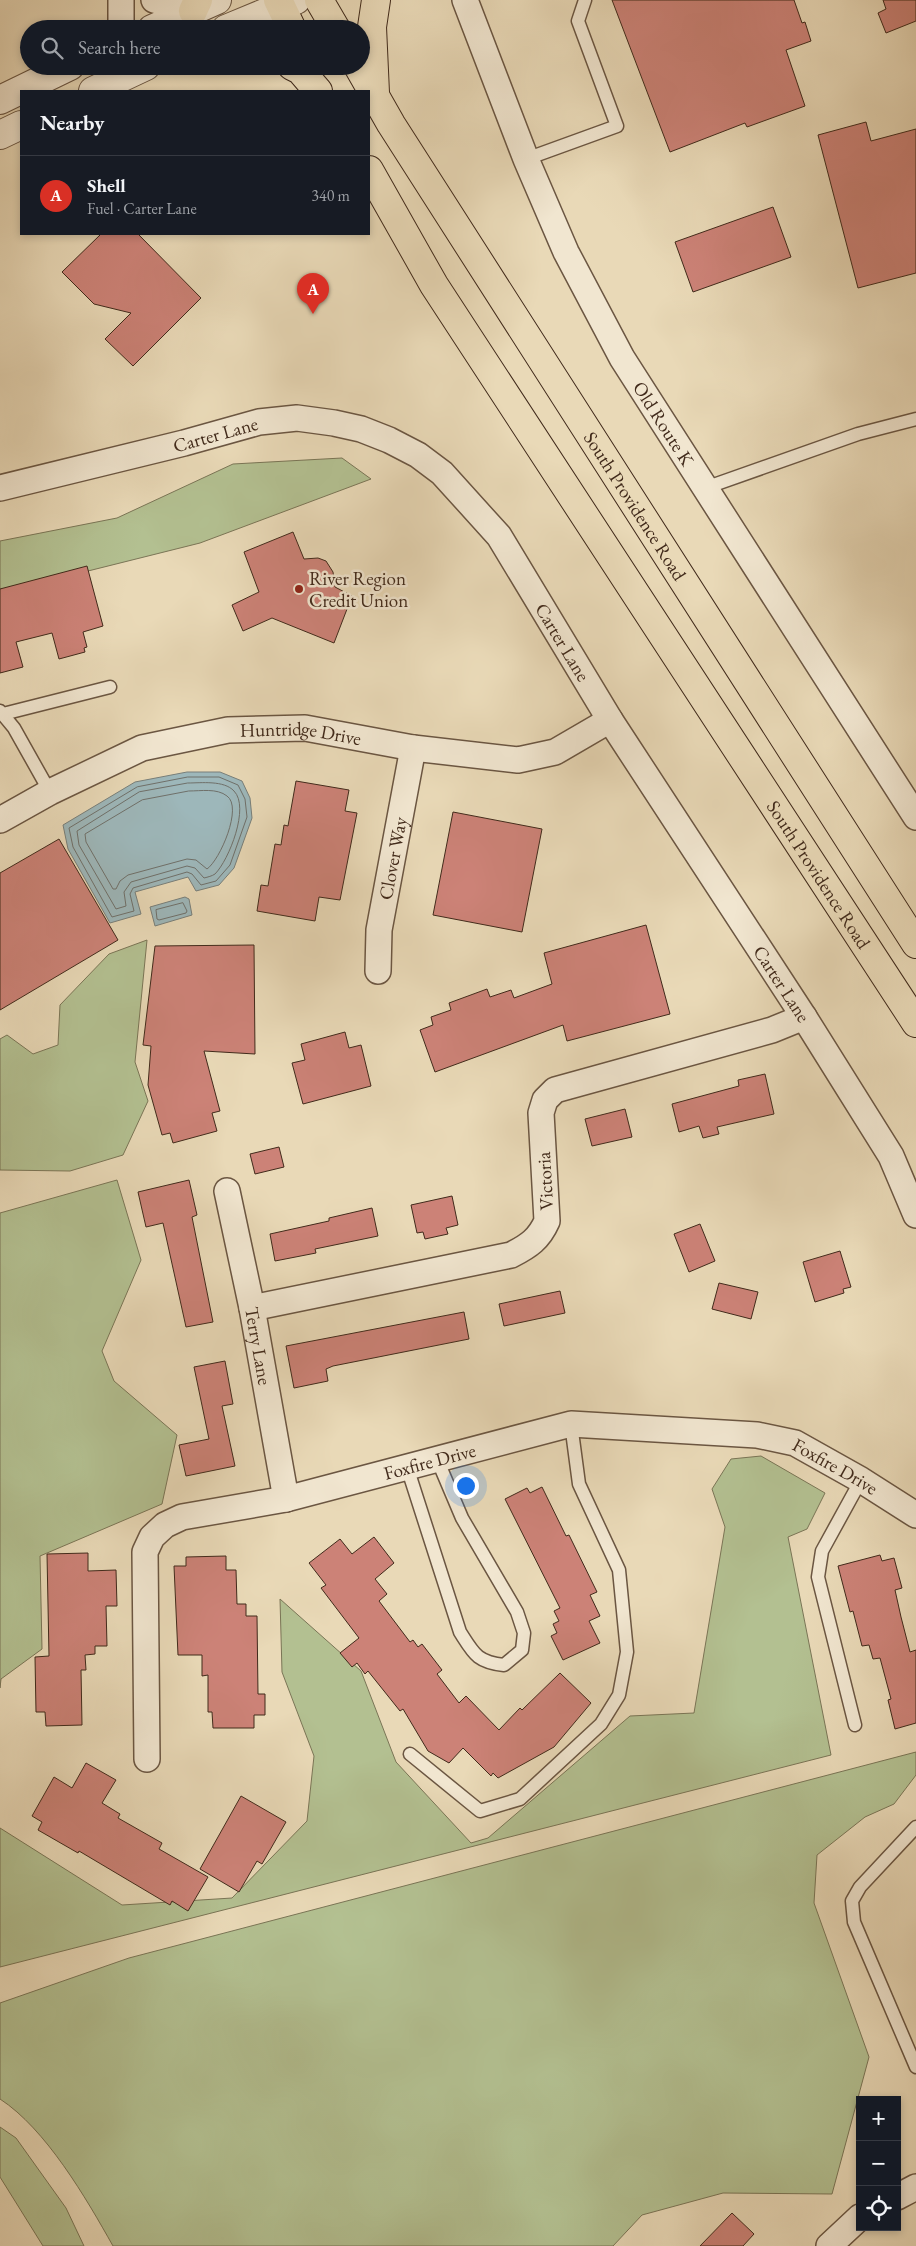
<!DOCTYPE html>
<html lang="en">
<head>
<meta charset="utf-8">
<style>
	:root { --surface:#171b24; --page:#242831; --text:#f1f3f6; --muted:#9ea1a6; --line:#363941; --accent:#d93025 }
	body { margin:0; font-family:"EB Garamond",serif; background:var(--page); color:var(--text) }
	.controls { position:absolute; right:15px; bottom:15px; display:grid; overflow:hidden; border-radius:0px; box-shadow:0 2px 8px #0003 }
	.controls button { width:45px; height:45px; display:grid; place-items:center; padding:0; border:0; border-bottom:1px solid var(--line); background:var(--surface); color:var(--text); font:25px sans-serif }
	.you { position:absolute; left:465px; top:1485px; width:18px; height:18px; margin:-12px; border:4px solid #fff; border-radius:50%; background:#1a73e8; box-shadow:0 0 0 8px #1a73e833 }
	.badge { display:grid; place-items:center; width:32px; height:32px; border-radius:50%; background:var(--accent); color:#fff; font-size:16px; font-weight:700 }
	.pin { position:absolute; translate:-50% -41px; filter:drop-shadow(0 1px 2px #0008) }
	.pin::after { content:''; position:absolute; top:26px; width:18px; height:15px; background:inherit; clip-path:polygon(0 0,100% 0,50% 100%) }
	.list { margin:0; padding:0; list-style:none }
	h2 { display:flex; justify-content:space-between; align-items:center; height:65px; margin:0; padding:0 20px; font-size:21px }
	h2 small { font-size:16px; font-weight:400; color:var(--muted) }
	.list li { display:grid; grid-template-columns:32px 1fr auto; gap:15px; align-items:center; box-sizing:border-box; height:80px; padding:0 20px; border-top:1px solid var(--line) }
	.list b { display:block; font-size:19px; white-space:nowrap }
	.list p { margin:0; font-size:16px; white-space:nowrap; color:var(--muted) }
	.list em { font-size:16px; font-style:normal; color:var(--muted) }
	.icon { flex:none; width:28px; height:28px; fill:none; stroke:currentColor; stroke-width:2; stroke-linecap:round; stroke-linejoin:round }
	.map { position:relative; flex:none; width:916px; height:2246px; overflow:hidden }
	.search { position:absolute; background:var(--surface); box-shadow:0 2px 8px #0003; left:20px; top:20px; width:350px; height:55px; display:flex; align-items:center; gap:12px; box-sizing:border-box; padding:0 18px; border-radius:28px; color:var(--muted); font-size:19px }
	.panel { position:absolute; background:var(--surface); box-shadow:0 2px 8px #0003; left:20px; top:90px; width:350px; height:145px; border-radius:0px }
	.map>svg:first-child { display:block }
	.green { fill:#b3c091; stroke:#7a7556 }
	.water { fill:#9db7ba; stroke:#787f7a }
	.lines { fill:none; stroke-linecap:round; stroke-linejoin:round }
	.shore { stroke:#6f706a; stroke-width:1 }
	.building { fill:#cc8277; stroke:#412a1b }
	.service-casing { stroke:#6b5642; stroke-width:15 }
	.minor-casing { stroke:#6b5642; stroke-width:28 }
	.tertiary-casing { stroke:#6b5642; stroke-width:30 }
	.primary-casing { stroke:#412a1b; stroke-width:30 }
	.service { stroke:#f1e6d0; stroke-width:12 }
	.minor { stroke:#f1e6d0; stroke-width:25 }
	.tertiary { stroke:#f1e6d0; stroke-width:28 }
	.primary { stroke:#e9d9b7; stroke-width:28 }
	.poi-dot { fill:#8f2418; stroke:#f1e6d0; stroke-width:2 }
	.labels { text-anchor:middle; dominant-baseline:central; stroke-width:5; stroke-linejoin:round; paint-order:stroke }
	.street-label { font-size:19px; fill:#412a1b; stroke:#f1e6d0 }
	.poi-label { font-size:19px; fill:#412a1b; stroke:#f1e6d0; text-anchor:start }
</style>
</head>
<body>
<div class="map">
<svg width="916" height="2246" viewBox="0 0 916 2246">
	<rect width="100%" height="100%" fill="#e9d9b7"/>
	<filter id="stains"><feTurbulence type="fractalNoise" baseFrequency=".004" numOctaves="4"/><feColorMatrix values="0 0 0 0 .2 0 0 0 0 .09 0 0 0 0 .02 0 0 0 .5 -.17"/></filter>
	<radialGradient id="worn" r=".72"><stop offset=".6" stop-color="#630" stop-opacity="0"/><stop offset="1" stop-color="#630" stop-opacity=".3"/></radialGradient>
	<path class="green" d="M 342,458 L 371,479 L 200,543 L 0,593 L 0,541 L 117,518 L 233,464 Z
		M 147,940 L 135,1062 L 148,1101 L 123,1155 L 70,1171 L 0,1170 L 0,1039 L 7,1035 L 33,1054 L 58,1045 L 60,1005 L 109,954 Z
		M 117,1180 L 141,1260 L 102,1351 L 114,1381 L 177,1435 L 162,1504 L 40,1556 L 42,1649 L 1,1679 L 0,1688 L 0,1213 Z
		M 761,1456 L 825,1493 L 807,1529 L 788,1537 L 831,1755 L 0,1967 L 0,1828 L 122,1905 L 232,1898 L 307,1821 L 314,1756 L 282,1672 L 280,1599 L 361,1671 L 396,1762 L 471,1843 L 488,1838 L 630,1716 L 694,1713 L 725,1527 L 712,1489 L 731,1459 Z
		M 916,1752 L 916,1775 L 894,1804 L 865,1817 L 817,1855 L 814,1903 L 869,2057 L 832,2194 L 723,2193 L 642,2215 L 613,2246 L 113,2246 C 86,2198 46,2129 0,2099 L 0,2003 L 129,1958 Z
		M 0,2127 L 16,2138 L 66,2208 L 84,2246 L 43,2246 L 0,2177 Z"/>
	<path class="water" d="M 187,772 L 220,772 L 242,781 L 250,798 L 252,818 L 234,868 L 219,885 L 196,891 L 188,877 L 135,892 L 141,914 L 110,923 L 68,849 L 63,825 L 135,782 Z
		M 185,897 L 189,899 L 192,915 L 155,926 L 150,907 Z"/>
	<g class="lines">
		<path class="shore" d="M 188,777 L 219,777 L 238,785 L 245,799 L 247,817 L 230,865 L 216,881 L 201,885 L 192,874 L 187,872 L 133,888 L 130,894 L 134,911 L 112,917 L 73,847 L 69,828 L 137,787 Z
			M 188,783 C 201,783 224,780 234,791 C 250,807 229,860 215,874 C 212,876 208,877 204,878 L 195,868 L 187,866 L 131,882 L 124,892 L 126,906 L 116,909 L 79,845 L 77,831 L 139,792 Z
			M 189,791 C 201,791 217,788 227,796 C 243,807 220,860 207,869 L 196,860 L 187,859 L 128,875 L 120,881 L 116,889 L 113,889 L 86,842 L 85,834 L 142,800 Z
			M 183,903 L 187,911 L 186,913 L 159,920 L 157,919 L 156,910 Z"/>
	</g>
	<path class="building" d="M 612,0 L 794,0 L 802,23 L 805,22 L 811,41 L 786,50 L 805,106 L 747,127 L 745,123 L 670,152 Z
		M 883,0 L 916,0 L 916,21 L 886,33 L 878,13 L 886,9 Z
		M 866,122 L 871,141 L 916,129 L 916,273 L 858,288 L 818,135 Z
		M 773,207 L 791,257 L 693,292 L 675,242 Z
		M 101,234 L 138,234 L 201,298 L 133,366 L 105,339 L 131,313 L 94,304 L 62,272 Z
		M 293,532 L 304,559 L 318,558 L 326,561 L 333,572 L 335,587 L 352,596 L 334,643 L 272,618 L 243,631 L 232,605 L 259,592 L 244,552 Z
		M 87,566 L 103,626 L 83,632 L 87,647 L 84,648 L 85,652 L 59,659 L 52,633 L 16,642 L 23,667 L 0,673 L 0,589 Z
		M 296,781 L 349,790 L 345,811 L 357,813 L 340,900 L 319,897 L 315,921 L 257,911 L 261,885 L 268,886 L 275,844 L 281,845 L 284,825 L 288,826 Z
		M 453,812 L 542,829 L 522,932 L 433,915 Z
		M 59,839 L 118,940 L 0,1010 L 0,873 Z
		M 646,925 L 670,1014 L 567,1041 L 563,1025 L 435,1072 L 420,1030 L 433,1025 L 431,1017 L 451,1010 L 449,1003 L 487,989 L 490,997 L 511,990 L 514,998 L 552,984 L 544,953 Z
		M 254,945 L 255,1054 L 204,1051 L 220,1111 L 212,1113 L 217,1131 L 173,1143 L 170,1133 L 162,1135 L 148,1085 L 151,1046 L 143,1045 L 155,946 Z
		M 345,1032 L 349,1048 L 361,1045 L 371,1086 L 303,1104 L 292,1063 L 305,1060 L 301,1044 Z
		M 765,1074 L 774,1114 L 717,1127 L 719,1134 L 703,1138 L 699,1126 L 679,1132 L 672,1104 L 739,1086 L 738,1080 Z
		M 625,1109 L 632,1137 L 592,1146 L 585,1119 Z
		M 279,1147 L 284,1167 L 255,1174 L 250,1154 Z
		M 189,1180 L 197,1215 L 192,1217 L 213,1322 L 186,1327 L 163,1223 L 146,1227 L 138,1192 Z
		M 452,1196 L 458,1225 L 446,1228 L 448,1234 L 425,1239 L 423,1232 L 417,1233 L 411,1205 Z
		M 372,1208 L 378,1236 L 315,1249 L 316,1253 L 275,1261 L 270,1234 L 329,1221 L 329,1218 Z
		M 700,1224 L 715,1261 L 689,1272 L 674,1234 Z
		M 840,1251 L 851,1287 L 843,1289 L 844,1293 L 815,1302 L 803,1262 Z
		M 719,1283 L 758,1292 L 751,1319 L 712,1309 Z
		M 560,1291 L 565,1313 L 504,1326 L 499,1304 Z
		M 464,1312 L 469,1339 L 333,1366 L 326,1369 L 328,1381 L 294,1388 L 286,1346 Z
		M 225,1361 L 233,1404 L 222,1406 L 235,1466 L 186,1476 L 179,1445 L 209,1439 L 194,1367 Z
		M 542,1487 L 566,1536 L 569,1535 L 597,1592 L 590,1595 L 600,1616 L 589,1621 L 600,1643 L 563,1660 L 551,1636 L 557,1633 L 553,1624 L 559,1621 L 554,1611 L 560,1608 L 505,1499 L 527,1488 L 530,1493 Z
		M 374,1537 L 394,1563 L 375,1579 L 387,1594 L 379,1601 L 410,1642 L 413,1640 L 418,1647 L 422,1644 L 442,1670 L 437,1674 L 459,1703 L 466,1696 L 499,1730 L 520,1708 L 522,1710 L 560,1673 L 591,1703 L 554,1747 L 498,1778 L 493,1773 L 491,1776 L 463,1748 L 449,1763 L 428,1751 L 403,1709 L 400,1711 L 368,1671 L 365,1674 L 357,1663 L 352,1667 L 340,1653 L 359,1638 L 321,1588 L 326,1585 L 309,1563 L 340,1539 L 352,1554 Z
		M 88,1553 L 88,1571 L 116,1570 L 117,1606 L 106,1606 L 107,1646 L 95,1646 L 95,1654 L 85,1655 L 86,1670 L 81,1670 L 82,1725 L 46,1726 L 45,1712 L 36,1712 L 35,1657 L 49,1656 L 47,1554 Z
		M 880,1555 L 882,1561 L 894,1558 L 902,1588 L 895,1590 L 901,1617 L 910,1652 L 916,1650 L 916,1723 L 895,1729 L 888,1700 L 891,1699 L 880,1658 L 873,1659 L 869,1645 L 862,1646 L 853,1611 L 850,1612 L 838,1566 Z
		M 226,1556 L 226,1570 L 236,1570 L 237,1604 L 246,1604 L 246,1616 L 257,1616 L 258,1694 L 265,1694 L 265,1715 L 254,1715 L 254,1728 L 213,1728 L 212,1712 L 208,1712 L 208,1675 L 202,1676 L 202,1655 L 178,1655 L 174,1566 L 186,1566 L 186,1557 Z
		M 86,1763 L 116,1780 L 102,1803 L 120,1814 L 118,1818 L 162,1843 L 159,1849 L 208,1877 L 188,1911 L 172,1901 L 170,1905 L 79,1851 L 78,1853 L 38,1830 L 42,1822 L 32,1816 L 54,1777 L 72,1788 Z
		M 241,1796 L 286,1822 L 262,1864 L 257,1861 L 239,1892 L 200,1869 Z
		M 732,2213 L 754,2234 L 743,2246 L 700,2246 Z"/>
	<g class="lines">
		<g class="service-casing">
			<path id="service" d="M 526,159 L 617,126 L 578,21 L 585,0
				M 705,488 L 858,434 L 916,419
				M 0,711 L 14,728 L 50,792
				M 3,714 L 110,687
				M 407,1467 L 460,1632 C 474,1654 477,1662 504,1665 L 522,1650 L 524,1633 L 517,1612 L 462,1518 L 437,1459
				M 855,1725 L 818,1577 L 822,1551 L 861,1480
				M 410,1754 L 480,1811 L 520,1799 L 601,1724 L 619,1695 L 627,1652 L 619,1570 L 579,1484 L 571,1424
				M 916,1827 L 860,1887 L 852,1901 L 854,1922 L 916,2067"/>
		</g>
		<g class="minor-casing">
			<g id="minor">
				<path d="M 154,0 L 193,11"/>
				<path id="s1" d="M 465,0 L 526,159 L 566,252 L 622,358 L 916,817"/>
				<path d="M 121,29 L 121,0"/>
				<path id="s2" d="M 0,488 L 184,443 L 259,422 L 297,418 L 334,423 L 361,429 L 389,440 L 418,455 L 442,473 L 499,536 L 610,720 L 804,1017 L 891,1156 L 916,1215"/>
				<path id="s3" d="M 0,820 L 50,792 L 142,748 L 228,730 L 305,728 L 413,748 L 518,760 L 555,752 L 610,720"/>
				<path id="s4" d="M 378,971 L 379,930 L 413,748"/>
				<path id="s5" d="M 227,1191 L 252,1308 L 286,1499"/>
				<path d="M 252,1308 L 511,1255 C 529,1246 539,1239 547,1221 L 541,1113 L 545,1100 L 555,1090 L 772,1030 L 804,1017"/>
				<path id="s6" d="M 147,1759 L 145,1552 L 152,1537 L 165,1525 L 182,1517 L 286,1499 L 571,1424 L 757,1435 L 795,1443 L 861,1480 L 916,1515"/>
				<path d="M 897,2197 L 916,2187"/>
				<path d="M 829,2246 L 860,2217"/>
			</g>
		</g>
		<g class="tertiary-casing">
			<path id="tertiary" d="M 152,29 L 217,0
				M 226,29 L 296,0
				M 93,91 L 146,66
				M 0,100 L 70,66
				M 0,135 L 21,125"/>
		</g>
		<g class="primary-casing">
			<g id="primary">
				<path d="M 278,0 L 292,29"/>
				<path d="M 319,0 L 336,29"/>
				<path d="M 193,11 L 198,0"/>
				<path d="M 292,66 L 300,70 L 318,91"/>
				<path id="s7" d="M 358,66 L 391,124 L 916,944"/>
				<path d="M 375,93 L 372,27 L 376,0"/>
				<path id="s8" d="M 369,170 L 434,285 L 916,1023"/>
			</g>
		</g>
		<use href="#service" class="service"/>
		<use href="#minor" class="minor"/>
		<use href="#tertiary" class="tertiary"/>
		<use href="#primary" class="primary"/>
	</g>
	<circle class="poi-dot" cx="299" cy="589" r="5"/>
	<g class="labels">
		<g class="street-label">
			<text stroke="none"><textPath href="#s1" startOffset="469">Old Route K</textPath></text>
			<text stroke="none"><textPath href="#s2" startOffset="222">Carter Lane</textPath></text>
			<text stroke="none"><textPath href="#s7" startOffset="520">South Providence Road</textPath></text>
			<text stroke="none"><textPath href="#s2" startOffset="672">Carter Lane</textPath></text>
			<text stroke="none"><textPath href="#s3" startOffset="320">Huntridge Drive</textPath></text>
			<text stroke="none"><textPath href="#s4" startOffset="114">Clover Way</textPath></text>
			<text stroke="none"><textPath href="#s8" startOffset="836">South Providence Road</textPath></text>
			<text stroke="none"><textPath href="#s2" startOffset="1078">Carter Lane</textPath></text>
			<text transform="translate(545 1181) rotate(-93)">Victoria</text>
			<text stroke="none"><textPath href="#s5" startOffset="158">Terry Lane</textPath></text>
			<text stroke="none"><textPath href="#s6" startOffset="514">Foxfire Drive</textPath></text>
			<text stroke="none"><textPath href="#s6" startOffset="932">Foxfire Drive</textPath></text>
		</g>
		<g class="poi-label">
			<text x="309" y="578">River Region<tspan x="309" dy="22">Credit Union</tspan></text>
		</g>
	</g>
	<rect width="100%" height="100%" filter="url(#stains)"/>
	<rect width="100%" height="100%" fill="url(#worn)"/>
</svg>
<div class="controls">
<button>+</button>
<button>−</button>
<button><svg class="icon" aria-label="locate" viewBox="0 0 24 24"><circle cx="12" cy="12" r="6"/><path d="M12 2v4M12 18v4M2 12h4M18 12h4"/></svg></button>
</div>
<div class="you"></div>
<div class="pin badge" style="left:313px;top:314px">A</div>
<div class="search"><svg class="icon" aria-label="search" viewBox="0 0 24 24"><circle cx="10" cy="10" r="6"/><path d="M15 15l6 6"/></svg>Search here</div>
<section class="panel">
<h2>Nearby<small></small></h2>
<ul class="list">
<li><span class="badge">A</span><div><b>Shell</b><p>Fuel · Carter Lane</p></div><em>340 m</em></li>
</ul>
</section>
</div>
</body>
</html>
